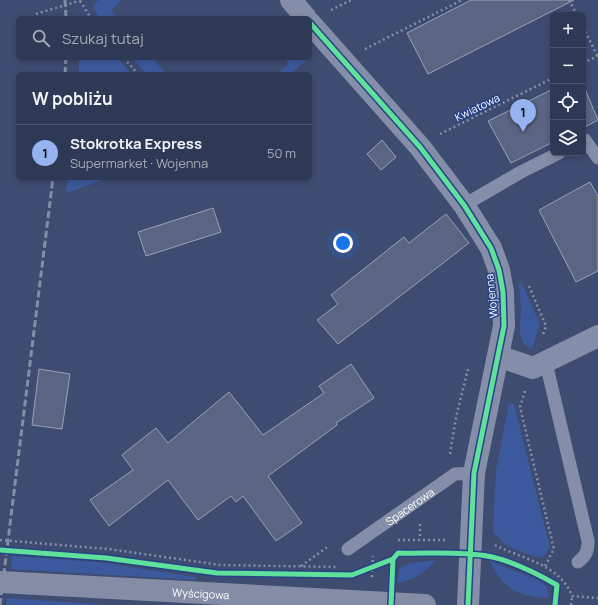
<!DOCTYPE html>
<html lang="pl">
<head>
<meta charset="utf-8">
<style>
	:root { --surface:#2e3956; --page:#3a4460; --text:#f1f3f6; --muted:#a7acb9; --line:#49536c; --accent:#95b2f1 }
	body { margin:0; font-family:Manrope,sans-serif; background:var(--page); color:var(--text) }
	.controls { position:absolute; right:12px; top:12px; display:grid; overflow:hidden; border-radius:6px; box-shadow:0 2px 6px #0003 }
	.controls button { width:36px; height:36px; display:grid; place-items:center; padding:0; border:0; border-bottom:1px solid var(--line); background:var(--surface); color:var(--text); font:20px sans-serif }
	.you { position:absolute; left:343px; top:243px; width:14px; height:14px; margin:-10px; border:3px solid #fff; border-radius:50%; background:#1a73e8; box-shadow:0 0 0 6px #1a73e833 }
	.badge { display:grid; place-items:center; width:26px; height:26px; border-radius:50%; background:var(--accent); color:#111; font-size:13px; font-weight:700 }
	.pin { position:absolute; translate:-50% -33px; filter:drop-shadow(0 1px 2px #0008) }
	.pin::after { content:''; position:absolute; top:21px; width:14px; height:12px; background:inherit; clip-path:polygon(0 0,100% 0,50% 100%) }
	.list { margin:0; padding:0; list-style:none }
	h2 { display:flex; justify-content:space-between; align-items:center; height:52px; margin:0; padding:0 16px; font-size:17px }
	h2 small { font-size:13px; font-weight:400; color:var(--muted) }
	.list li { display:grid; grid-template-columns:26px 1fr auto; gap:12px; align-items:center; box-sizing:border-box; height:56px; padding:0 16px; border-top:1px solid var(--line) }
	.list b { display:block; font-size:15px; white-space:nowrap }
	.list p { margin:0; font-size:13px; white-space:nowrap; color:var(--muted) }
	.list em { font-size:13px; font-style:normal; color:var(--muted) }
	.icon { flex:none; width:22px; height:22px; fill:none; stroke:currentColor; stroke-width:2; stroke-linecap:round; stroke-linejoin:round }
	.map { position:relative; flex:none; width:598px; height:605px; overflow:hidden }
	.search { position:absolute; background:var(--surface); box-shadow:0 2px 6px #0003; left:16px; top:16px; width:296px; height:44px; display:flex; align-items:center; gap:10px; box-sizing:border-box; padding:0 14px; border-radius:6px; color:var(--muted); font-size:15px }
	.panel { position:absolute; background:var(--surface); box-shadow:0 2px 6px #0003; left:16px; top:72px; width:296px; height:108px; border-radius:6px }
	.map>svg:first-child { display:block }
	.green { fill:#3d599e }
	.building { fill:#5a6583; stroke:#99a1b6 }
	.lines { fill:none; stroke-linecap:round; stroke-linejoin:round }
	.path { stroke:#858ea8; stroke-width:2.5; stroke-dasharray:2 3; stroke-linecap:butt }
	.service { stroke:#858ea8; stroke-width:13 }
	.minor { stroke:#858ea8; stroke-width:22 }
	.primary { stroke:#848da5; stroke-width:22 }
	.rail { stroke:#858da6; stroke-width:3; stroke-dasharray:7 3; stroke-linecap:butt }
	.cycleway-casing { stroke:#284288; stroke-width:8 }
	.cycleway { stroke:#60e19b; stroke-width:5 }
	.labels { text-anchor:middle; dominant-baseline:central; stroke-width:3; stroke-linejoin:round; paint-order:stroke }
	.street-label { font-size:11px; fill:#fff; stroke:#284288 }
</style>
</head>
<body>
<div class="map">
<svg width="598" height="605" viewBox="0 0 598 605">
	<rect width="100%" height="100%" fill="#3e4c72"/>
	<path class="green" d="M 99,0 L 122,0 L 111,10 L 118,18 L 99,18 L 93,7 L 96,2 Z
		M 79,58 L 118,58 L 131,74 L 79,74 Z
		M 133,58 L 153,58 L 166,74 L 146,74 Z
		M 284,58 L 309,58 L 290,74 L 277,74 L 289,64 Z
		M 68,178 L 109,178 L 66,193 Z
		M 519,282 L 521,282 L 540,324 L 532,349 C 515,342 521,325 521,310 C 521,301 519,291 519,282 Z
		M 509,403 L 514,404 L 550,548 L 544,556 L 539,558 L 508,547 L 493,532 L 496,470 Z
		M 12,556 L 97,562 L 196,577 L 196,580 L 11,569 Z
		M 436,560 C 426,573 413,580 397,583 L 400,568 L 410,563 Z
		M 490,561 L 538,580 L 547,587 L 549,598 C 520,597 502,589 490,561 Z
		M 7,598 L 109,605 L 6,605 Z"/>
	<path class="building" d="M 471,0 L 574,0 L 428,74 L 407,33 Z
		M 583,84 L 598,120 L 583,128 Z
		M 553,89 L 553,142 L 511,163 L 488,121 Z
		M 382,140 L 396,157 L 381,170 L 367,154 Z
		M 590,182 L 598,196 L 598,271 L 576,282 L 539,210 Z
		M 213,208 L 221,232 L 146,256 L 138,232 Z
		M 446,214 L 469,243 L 338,344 L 317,320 L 338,304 L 331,295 L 404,237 L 409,243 Z
		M 351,364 L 374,398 L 336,423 L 337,425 L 268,476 L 302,523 L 276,541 L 243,496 L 236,502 L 231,496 L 198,520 L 168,480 L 109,526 L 90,500 L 133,470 L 122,455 L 156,428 L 168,443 L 229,392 L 263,435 L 324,393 L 319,386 Z
		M 39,369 L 70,374 L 62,429 L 32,425 Z"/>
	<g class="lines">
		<path class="path" d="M 569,0 L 577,15
			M 80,1 L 91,18
			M 331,10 L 351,0
			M 33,18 L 36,14 L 82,0
			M 583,27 L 598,57
			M 365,49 L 462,0
			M 124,58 L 138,74
			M 583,63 L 598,56
			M 440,134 L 553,78
			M 529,286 L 546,326 L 543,335
			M 525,391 L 520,407 L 554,549 L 545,566
			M 450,454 L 456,417 L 468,369
			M 420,524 L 420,539
			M 0,540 L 108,549 L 221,565 L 338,567
			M 398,540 L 447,540
			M 495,545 C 522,559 560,564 572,596 L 598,598
			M 301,566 L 329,546
			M 372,577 L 373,556
			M 571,605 L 572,596"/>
		<g class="service">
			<path d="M 583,141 L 585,140 L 598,158"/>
			<path d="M 464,205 L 521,172 L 559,153"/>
			<path d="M 546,363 L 588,541 C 588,551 586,556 578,562"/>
			<path id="s1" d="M 348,549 L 455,474 L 474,473"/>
		</g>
		<path class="minor" d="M 291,0 L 306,18
			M 310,23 L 420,147 L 464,205 L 491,248 L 499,270 L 503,292 L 504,326 L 474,473 L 468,605
			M 498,356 L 533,368 L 598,336"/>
		<path class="primary" id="s2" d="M 0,582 L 425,605"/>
		<path class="rail" d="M 65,0 L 66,18
			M 65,74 L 66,58
			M 0,605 L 53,178"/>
		<g class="cycleway-casing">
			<path id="cycleway" d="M 310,23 L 420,147 L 464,205 L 491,248 L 499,270 L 503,292 L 504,326 L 474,473 L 468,605
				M 0,550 L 106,558 L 217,573 L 352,575 L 393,559
				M 391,605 L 393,559 L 398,553 C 427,554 458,551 487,556 C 511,560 536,573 557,585 L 555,605"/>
		</g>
		<use href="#cycleway" class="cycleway"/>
	</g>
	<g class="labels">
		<g class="street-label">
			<text transform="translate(477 107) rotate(-26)">Kwiatowa</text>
			<text transform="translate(491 296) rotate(-96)">Wojenna</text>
			<text stroke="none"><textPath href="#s1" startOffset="75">Spacerowa</textPath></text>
			<text stroke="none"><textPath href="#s2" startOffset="201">Wyścigowa</textPath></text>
		</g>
	</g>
</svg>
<div class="controls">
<button>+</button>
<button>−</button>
<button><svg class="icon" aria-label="locate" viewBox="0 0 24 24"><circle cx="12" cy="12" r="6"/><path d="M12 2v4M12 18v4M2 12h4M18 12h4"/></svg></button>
<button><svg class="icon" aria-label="layers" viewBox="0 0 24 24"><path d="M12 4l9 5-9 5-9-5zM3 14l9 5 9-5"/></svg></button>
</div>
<div class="you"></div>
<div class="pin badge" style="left:523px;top:132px">1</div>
<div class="search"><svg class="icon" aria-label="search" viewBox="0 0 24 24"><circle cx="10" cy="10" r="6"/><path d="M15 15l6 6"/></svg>Szukaj tutaj</div>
<section class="panel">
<h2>W pobliżu<small></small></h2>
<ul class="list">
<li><span class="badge">1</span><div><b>Stokrotka Express</b><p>Supermarket · Wojenna</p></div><em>50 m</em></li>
</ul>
</section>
</div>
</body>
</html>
